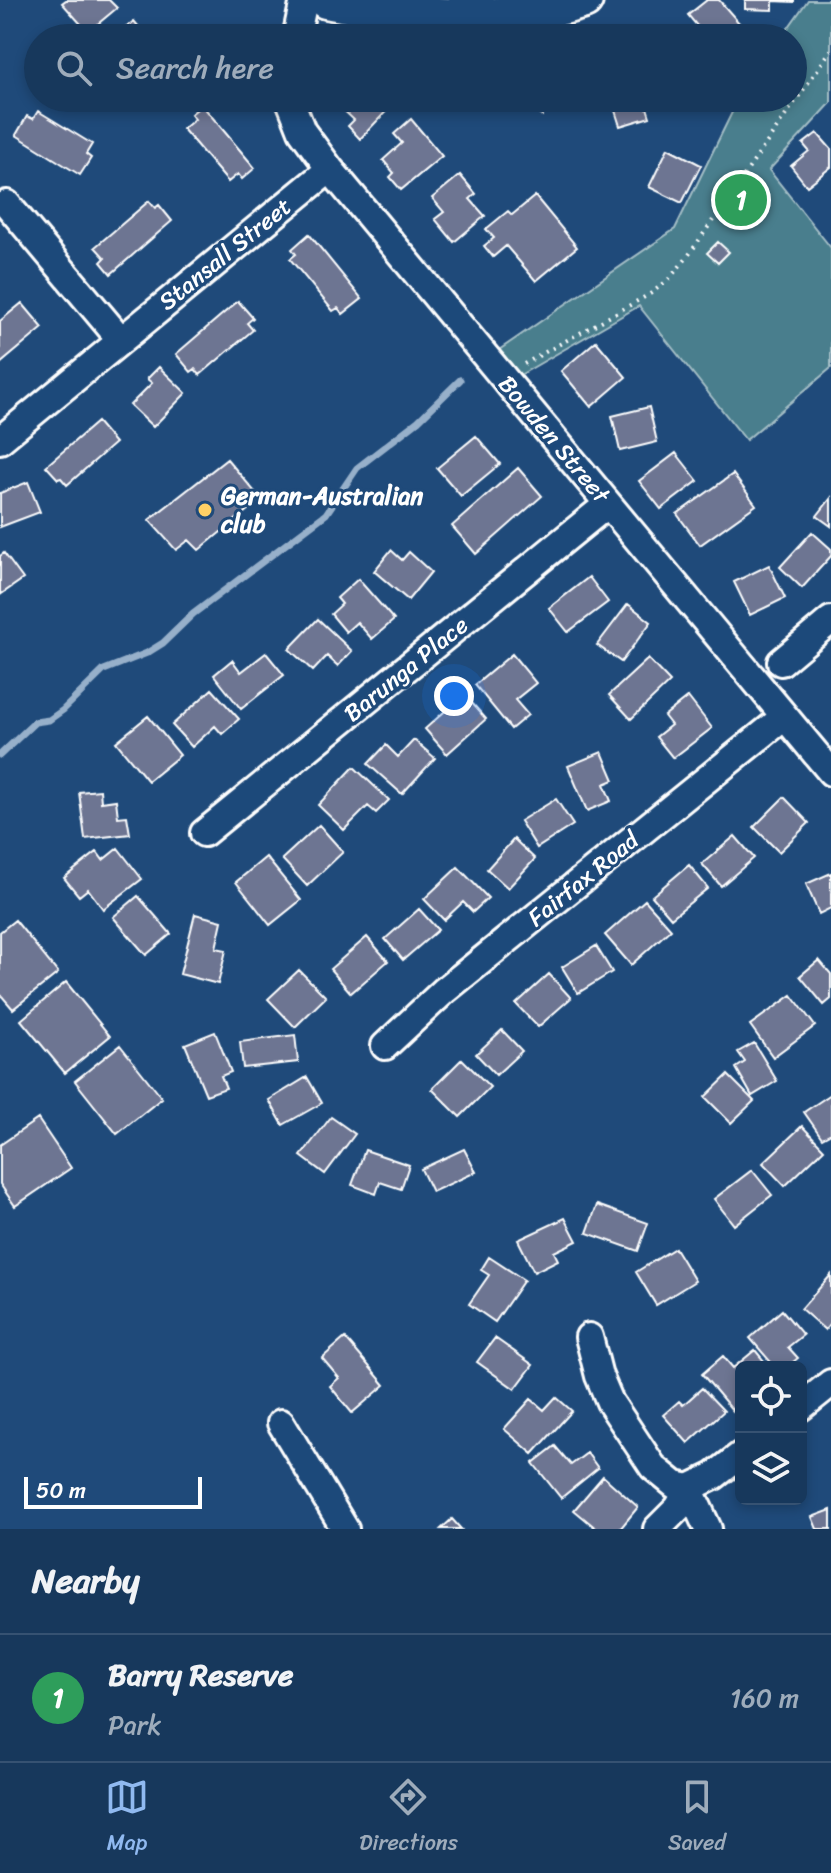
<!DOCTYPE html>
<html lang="en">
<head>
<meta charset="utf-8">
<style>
	:root { --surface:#17385c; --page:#203f62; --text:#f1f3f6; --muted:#9eacbb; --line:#365272; --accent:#90b9f0 }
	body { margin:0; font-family:Sriracha,sans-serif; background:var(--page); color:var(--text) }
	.controls { position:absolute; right:24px; bottom:24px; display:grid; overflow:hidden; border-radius:12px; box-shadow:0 4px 12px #0003 }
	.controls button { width:72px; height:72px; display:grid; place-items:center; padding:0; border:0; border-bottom:2px solid var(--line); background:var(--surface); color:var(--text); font:40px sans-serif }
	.scale { position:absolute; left:24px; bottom:20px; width:178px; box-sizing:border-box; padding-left:8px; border:4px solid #fff; border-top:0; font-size:22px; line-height:28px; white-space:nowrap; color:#fff; -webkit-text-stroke:6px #1f4a7a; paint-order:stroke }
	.you { position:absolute; left:454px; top:696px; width:28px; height:28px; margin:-20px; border:6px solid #fff; border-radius:50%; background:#1a73e8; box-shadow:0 0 0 12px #1a73e833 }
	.badge { display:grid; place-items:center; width:52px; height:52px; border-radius:50%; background:var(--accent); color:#fff; font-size:26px; font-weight:700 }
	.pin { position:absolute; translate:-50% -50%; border:4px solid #fff; box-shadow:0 2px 8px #0006 }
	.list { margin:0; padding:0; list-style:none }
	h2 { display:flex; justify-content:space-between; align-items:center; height:104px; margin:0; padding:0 32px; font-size:34px }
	h2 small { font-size:26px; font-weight:400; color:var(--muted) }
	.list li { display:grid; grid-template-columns:52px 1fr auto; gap:24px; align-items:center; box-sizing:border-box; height:128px; padding:0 32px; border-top:2px solid var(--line) }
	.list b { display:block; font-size:30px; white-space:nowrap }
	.list p { margin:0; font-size:26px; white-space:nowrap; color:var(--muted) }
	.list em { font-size:26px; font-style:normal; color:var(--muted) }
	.icon { flex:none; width:44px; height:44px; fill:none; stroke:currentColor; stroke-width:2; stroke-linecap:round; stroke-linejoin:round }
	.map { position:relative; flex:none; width:831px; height:1529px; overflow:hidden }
	.search { position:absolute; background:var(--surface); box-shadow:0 4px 12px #0003; left:24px; right:24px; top:24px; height:88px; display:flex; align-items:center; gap:20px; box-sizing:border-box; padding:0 28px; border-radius:44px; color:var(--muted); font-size:30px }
	.sheet { height:232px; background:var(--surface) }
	nav { display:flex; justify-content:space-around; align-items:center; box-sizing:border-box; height:112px; border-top:2px solid var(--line); background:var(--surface); font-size:22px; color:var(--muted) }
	nav a { display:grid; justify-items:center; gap:4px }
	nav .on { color:var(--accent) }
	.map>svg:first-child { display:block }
	.green { fill:#497e8d; stroke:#a4bec6; stroke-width:2 }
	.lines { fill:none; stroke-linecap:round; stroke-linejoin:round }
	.stream { stroke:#97b0ca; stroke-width:7 }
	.building { fill:#6d7492; stroke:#fff; stroke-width:2 }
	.street-casing { stroke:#fff; stroke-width:32 }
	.secondary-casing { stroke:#fff; stroke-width:42 }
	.path { stroke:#fff; stroke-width:4; stroke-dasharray:2 6; stroke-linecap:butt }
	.street { stroke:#1f4a7a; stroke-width:26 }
	.secondary { stroke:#1f4a7a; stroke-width:36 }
	.poi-dot { fill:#ffd166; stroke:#1f4a7a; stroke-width:3 }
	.labels { text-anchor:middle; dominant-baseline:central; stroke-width:6; stroke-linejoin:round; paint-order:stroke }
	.street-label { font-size:24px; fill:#fff; stroke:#1f4a7a }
	.poi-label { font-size:24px; font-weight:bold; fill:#fff; stroke:#1f4a7a; text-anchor:start }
</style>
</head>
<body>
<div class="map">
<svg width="831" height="1529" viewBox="0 0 831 1529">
	<rect width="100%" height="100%" fill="#1f4a7a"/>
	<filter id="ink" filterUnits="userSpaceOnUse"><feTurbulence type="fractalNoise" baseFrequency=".0125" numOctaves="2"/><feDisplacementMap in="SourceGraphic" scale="16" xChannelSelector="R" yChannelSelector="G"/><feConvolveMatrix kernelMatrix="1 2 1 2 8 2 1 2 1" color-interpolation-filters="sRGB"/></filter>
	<g filter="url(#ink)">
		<path class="green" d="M 808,0 L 828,0 L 831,4 L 831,103 L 769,170 L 831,248 L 831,368 L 746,440 L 639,306 L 520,375 L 499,350 L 675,229 L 739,98 L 793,98 L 793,38 L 781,38 Z"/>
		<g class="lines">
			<path class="stream" d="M 0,755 L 35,722 L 49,720 L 63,710 L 104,670 L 147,653 L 163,643 L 193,614 L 326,514 L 357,468 L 418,421 L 460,380"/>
		</g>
		<path class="building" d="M 66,0 L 109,0 L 117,8 L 88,32 L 62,3 Z
			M 707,0 L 719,0 L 747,32 L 740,38 L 707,38 L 688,15 Z
			M 745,0 L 794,0 L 794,2 L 773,1 L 773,10 L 745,9 Z
			M 134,21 L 148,38 L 126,38 L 129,36 L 124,29 Z
			M 345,98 L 391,98 L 395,102 L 360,139 L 348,126 L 354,120 L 338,105 Z
			M 531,98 L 575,98 L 568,112 L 548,103 L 542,116 L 526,108 Z
			M 611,98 L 644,98 L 650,117 L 620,126 Z
			M 202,105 L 255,168 L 242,179 L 238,174 L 228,182 L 183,129 L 195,119 L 191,114 Z
			M 38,111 L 92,144 L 86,154 L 91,158 L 80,175 L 16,135 L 27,116 L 33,119 Z
			M 411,119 L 442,156 L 401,190 L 390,177 L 394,173 L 383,160 L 402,143 L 394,134 Z
			M 817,133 L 831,149 L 831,167 L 807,186 L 791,166 L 809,151 L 803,144 Z
			M 668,148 L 701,165 L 682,203 L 649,187 Z
			M 460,175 L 476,194 L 470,199 L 485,216 L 454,242 L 435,219 L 444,212 L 432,198 Z
			M 535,196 L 577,247 L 536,281 L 506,246 L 493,257 L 484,246 L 494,238 L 486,229 L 508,211 L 512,215 Z
			M 149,201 L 155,208 L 159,205 L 172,221 L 111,274 L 101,262 L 105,258 L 95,247 Z
			M 309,234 L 362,299 L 343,314 L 338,308 L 333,311 L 290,259 L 296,254 L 292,249 Z
			M 718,242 L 729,252 L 718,263 L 707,253 Z
			M 238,301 L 253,318 L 247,323 L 253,330 L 200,375 L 195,369 L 191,372 L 176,354 Z
			M 22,303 L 43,328 L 0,364 L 0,321 Z
			M 596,341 L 626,377 L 591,407 L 561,371 Z
			M 159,367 L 186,393 L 153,427 L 130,405 L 152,383 L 147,379 Z
			M 649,407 L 657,442 L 620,451 L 612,416 Z
			M 97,422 L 115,443 L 67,485 L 61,478 L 58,479 L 46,466 Z
			M 476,436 L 500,464 L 461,496 L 437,468 Z
			M 676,453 L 698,481 L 661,509 L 639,481 Z
			M 227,459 L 261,499 L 199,550 L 189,540 L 176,550 L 149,520 Z
			M 518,468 L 542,496 L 476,554 L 452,526 Z
			M 733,474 L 756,505 L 700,545 L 677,514 Z
			M 28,482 L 40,512 L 0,527 L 0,493 Z
			M 831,498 L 831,526 L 817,516 Z
			M 812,532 L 831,549 L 831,556 L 802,588 L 780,567 Z
			M 391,550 L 402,560 L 409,552 L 431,572 L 408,600 L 374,571 Z
			M 4,553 L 23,579 L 0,595 L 0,556 Z
			M 769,565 L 785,598 L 750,615 L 734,582 Z
			M 589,577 L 608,602 L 568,632 L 549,608 Z
			M 358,579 L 394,620 L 372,639 L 357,622 L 346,632 L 331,614 L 342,604 L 337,598 Z
			M 628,604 L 651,622 L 621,662 L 597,645 Z
			M 318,619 L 352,651 L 338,666 L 327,656 L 313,671 L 289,649 Z
			M 266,653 L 284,675 L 241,709 L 214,675 L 232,660 L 241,672 Z
			M 512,654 L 536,683 L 515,700 L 528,715 L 511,729 L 475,685 Z
			M 648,659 L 670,682 L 631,719 L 609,695 Z
			M 212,689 L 239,719 L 222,734 L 215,726 L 192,747 L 172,725 Z
			M 464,694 L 486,719 L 447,754 L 425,729 Z
			M 688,697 L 712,728 L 673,758 L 656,737 L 671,725 L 664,716 Z
			M 148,716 L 180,755 L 148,781 L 116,742 Z
			M 414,740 L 435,758 L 402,794 L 368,764 L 386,745 L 398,757 Z
			M 602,752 L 614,780 L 604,784 L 611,801 L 587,811 L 568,766 Z
			M 354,767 L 389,800 L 376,813 L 368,806 L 344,830 L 318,805 Z
			M 100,790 L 101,802 L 116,800 L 118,817 L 127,816 L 130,834 L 85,839 L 79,792 Z
			M 784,797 L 809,823 L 779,852 L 754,827 Z
			M 556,799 L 573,825 L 537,848 L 520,821 Z
			M 319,825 L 343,852 L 307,886 L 282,859 Z
			M 735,836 L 754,858 L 721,886 L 702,864 Z
			M 514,839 L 535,859 L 508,888 L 487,869 Z
			M 118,848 L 142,879 L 103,909 L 88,889 L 79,896 L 64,878 L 97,852 L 103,860 Z
			M 266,857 L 301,900 L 270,925 L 236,882 Z
			M 689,865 L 708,888 L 671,918 L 652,896 Z
			M 458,867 L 488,898 L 473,912 L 463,902 L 444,920 L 424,899 Z
			M 831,873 L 831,908 L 819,914 L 806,884 Z
			M 138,896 L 171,934 L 146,955 L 113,917 Z
			M 645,900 L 671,929 L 631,965 L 605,935 Z
			M 419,909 L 438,930 L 403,960 L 385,939 Z
			M 195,914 L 222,921 L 216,948 L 226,950 L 218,984 L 180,974 Z
			M 15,920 L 58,973 L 13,1009 L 0,994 L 0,932 Z
			M 367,937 L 388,961 L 351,993 L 330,969 Z
			M 596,946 L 612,972 L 578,993 L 562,967 Z
			M 819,960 L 831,974 L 831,999 L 824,1005 L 800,976 Z
			M 299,970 L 326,997 L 295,1027 L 268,999 Z
			M 549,974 L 571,998 L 538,1027 L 516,1004 Z
			M 66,982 L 110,1036 L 65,1073 L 21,1020 Z
			M 792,995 L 815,1026 L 773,1057 L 750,1025 Z
			M 502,1030 L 522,1051 L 496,1075 L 476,1054 Z
			M 215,1032 L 231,1072 L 221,1076 L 226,1088 L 206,1095 L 185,1044 Z
			M 295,1035 L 298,1062 L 243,1068 L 240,1042 Z
			M 754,1043 L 777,1081 L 752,1096 L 736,1068 L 745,1062 L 738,1052 Z
			M 120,1045 L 162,1098 L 117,1134 L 75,1081 Z
			M 462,1059 L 490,1087 L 460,1117 L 432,1089 Z
			M 728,1075 L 754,1101 L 731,1123 L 705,1097 Z
			M 307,1077 L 322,1103 L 283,1125 L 269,1100 Z
			M 831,1094 L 831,1133 L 822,1138 L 804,1112 Z
			M 331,1117 L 355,1134 L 325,1174 L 301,1156 Z
			M 38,1119 L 71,1168 L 15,1206 L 0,1184 L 0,1145 Z
			M 802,1126 L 824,1149 L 785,1186 L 763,1163 Z
			M 464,1149 L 476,1172 L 432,1192 L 421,1169 Z
			M 365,1150 L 409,1165 L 401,1189 L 380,1182 L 376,1194 L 352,1185 Z
			M 752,1170 L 772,1195 L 734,1225 L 714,1199 Z
			M 597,1205 L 648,1223 L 638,1251 L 587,1233 Z
			M 565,1218 L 577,1241 L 554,1252 L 558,1260 L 534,1272 L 518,1240 Z
			M 675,1248 L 695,1281 L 656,1305 L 636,1272 Z
			M 489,1257 L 524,1280 L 495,1322 L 469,1304 L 489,1275 L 481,1270 Z
			M 831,1275 L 831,1323 L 825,1330 L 801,1309 Z
			M 782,1310 L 803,1335 L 788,1347 L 798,1358 L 787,1367 L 775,1367 L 750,1338 Z
			M 345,1338 L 385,1385 L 352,1413 L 330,1386 L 339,1378 L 322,1358 Z
			M 495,1338 L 533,1365 L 515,1389 L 477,1362 Z
			M 755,1350 L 769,1367 L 741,1367 L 741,1404 L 733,1411 L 702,1374 L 723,1356 L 733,1368 Z
			M 702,1388 L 724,1411 L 688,1443 L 663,1415 L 679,1401 L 683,1405 Z
			M 556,1397 L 572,1411 L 533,1454 L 504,1429 L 531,1399 L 544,1410 Z
			M 555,1446 L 571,1465 L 587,1453 L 598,1468 L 561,1498 L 533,1463 Z
			M 603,1476 L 638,1507 L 620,1529 L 597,1529 L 574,1510 Z
			M 831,1510 L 831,1529 L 817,1529 L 812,1517 Z
			M 452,1519 L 461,1529 L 441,1529 Z"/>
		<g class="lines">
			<g class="street-casing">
				<path id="street" d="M 296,38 L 304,0
					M 289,98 L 302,131 L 330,169 L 831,772
					M 7,204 L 121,340
					M 0,440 L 330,169
					M 781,662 L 831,620
					M 204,833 L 608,504
					M 385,1046 L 445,990 L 784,717
					M 589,1337 L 599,1376 L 610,1402 L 653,1467 L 675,1485 L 689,1488
					M 801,1407 L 831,1383
					M 281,1423 L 345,1529
					M 689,1488 L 708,1529
					M 657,1529 L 678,1508 L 689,1488 L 714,1476 L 741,1455"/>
			</g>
			<g class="secondary-casing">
				<path id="secondary" d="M 326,0 C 413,17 497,28 584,0"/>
			</g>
			<path class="path" d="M 524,364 L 650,294 L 667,281 L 686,259 L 831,50"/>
			<use href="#street" class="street"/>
			<use href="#secondary" class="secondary"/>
		</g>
	</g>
	<circle class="poi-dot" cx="205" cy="510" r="8"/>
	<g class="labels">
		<g class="street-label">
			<text transform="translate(225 254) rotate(-39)">Stansall Street</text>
			<text transform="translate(554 439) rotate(50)">Bowden Street</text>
			<text transform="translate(406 669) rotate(-39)">Barunga Place</text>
			<text transform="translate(583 879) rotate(-39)">Fairfax Road</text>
		</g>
		<g class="poi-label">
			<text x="221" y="496">German-Australian<tspan x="221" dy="28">club</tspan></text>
		</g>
	</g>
</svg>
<div class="controls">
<button><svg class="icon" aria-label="locate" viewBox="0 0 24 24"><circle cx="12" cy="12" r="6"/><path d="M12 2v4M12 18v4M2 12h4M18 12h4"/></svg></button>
<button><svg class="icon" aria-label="layers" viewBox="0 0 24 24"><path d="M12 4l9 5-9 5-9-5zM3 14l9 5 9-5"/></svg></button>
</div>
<div class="scale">50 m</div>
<div class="you"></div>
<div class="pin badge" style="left:741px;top:200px;background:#2e9e5b">1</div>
<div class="search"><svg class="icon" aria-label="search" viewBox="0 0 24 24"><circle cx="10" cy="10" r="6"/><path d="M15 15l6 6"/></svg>Search here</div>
</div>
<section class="sheet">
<h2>Nearby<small></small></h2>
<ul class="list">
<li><span class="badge" style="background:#2e9e5b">1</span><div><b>Barry Reserve</b><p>Park</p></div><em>160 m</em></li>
</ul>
</section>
<nav>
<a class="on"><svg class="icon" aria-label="map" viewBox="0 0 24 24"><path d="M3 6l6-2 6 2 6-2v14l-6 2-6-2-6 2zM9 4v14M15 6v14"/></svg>Map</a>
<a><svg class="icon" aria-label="directions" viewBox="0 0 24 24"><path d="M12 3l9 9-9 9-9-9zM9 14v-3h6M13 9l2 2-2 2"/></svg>Directions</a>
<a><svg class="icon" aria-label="saved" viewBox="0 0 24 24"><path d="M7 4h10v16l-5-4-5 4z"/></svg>Saved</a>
</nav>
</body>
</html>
